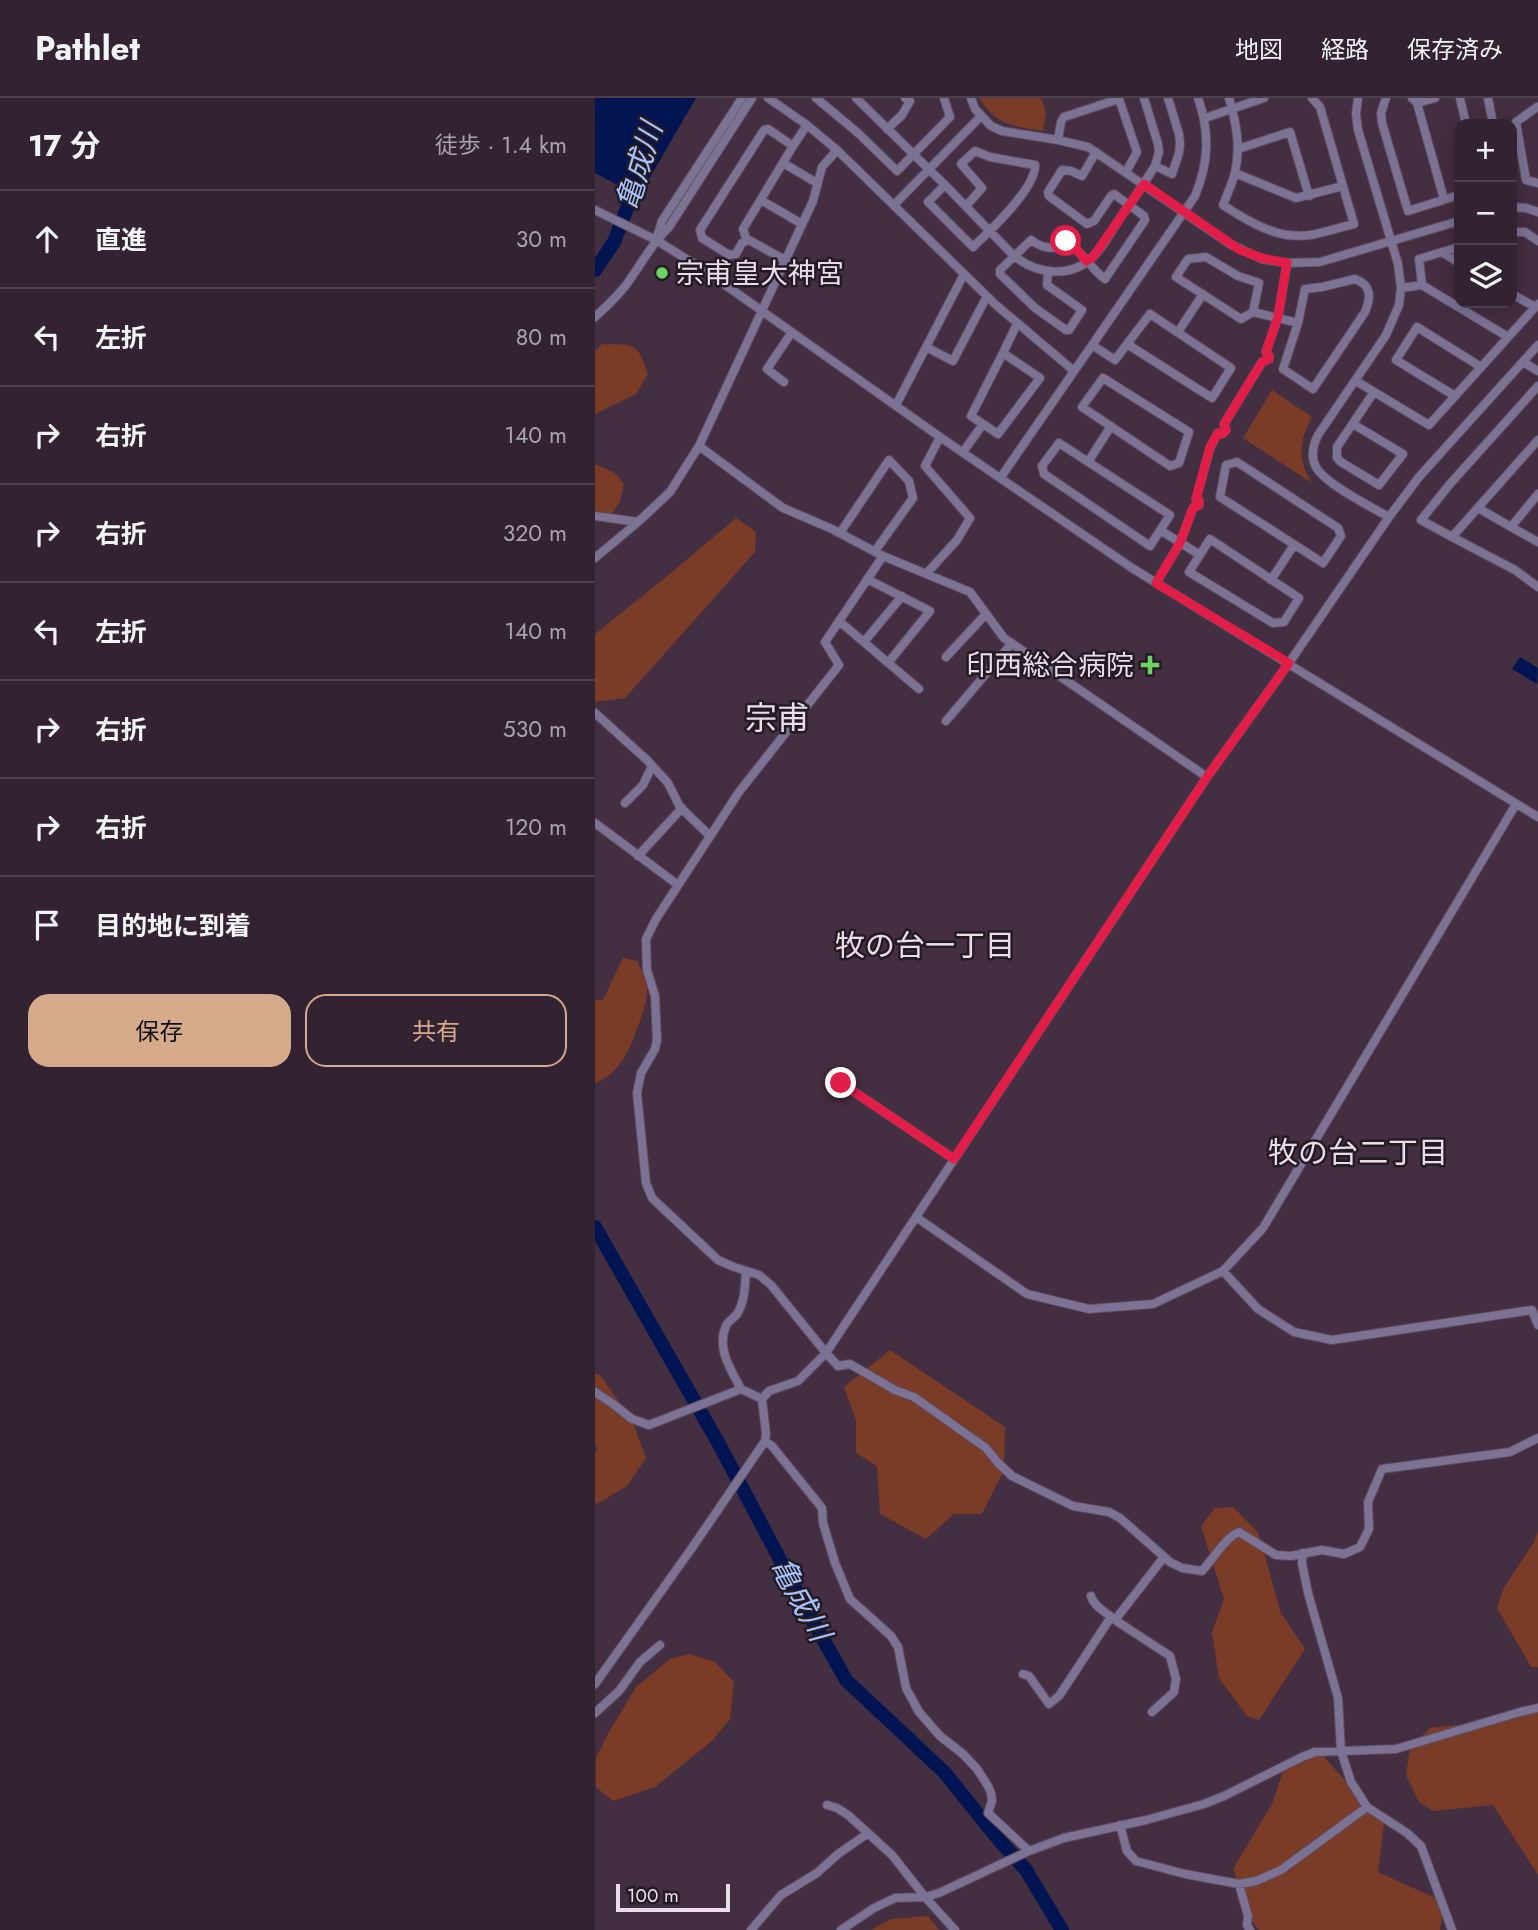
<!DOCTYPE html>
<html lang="ja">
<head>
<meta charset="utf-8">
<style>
	:root { --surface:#332231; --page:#3b2a39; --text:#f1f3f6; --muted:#a9a4ab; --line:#4e3f4d; --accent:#d6ab8b }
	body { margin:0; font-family:Jost,"Noto Sans JP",sans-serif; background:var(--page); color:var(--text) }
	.controls { position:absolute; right:21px; top:21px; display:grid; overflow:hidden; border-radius:14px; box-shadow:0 4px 18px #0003 }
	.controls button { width:63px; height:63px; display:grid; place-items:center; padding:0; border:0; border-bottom:2px solid var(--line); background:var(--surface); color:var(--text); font:35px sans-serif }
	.scale { position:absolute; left:21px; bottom:18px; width:114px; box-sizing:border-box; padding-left:7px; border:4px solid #eadce8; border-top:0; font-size:19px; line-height:24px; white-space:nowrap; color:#eadce8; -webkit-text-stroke:5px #241a23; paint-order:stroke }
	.stop { position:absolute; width:21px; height:21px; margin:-16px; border:5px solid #e11d48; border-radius:50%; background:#fff }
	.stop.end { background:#e11d48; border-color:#fff; box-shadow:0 2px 7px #0008 }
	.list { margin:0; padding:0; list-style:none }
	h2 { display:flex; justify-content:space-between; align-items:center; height:91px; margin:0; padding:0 28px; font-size:30px }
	h2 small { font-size:23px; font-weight:400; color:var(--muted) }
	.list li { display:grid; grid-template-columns:46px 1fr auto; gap:21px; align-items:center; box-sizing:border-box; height:98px; padding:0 28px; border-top:2px solid var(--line) }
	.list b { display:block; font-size:26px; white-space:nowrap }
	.list em { font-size:23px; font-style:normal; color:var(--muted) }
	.actions { display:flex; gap:14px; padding:21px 28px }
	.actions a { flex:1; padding:16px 0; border:2px solid var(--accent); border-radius:21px; text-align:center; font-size:24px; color:var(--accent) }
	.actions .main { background:var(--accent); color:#111 }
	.icon { flex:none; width:38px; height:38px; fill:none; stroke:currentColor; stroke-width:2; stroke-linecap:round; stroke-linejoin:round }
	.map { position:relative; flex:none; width:943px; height:1832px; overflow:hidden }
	header { display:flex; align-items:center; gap:42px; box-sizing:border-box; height:98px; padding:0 35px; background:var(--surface); border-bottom:2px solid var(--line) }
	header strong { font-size:33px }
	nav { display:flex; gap:38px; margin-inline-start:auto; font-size:24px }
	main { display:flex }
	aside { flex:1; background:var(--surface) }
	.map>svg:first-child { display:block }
	.green { fill:#7a3c27 }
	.water { fill:#011553 }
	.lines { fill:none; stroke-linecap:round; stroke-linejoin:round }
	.river { stroke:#011553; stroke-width:14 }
	.minor-casing { stroke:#5f4a5c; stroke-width:10 }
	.minor { stroke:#7b7294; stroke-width:8 }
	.route { stroke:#e11d48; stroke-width:9 }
	.poi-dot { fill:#6cd362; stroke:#241a23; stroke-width:2.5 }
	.labels { text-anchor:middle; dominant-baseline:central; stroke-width:5; stroke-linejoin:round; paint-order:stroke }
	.poi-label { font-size:28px; fill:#eadce8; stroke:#241a23; text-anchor:start }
	.water-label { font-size:30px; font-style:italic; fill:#a4c2fb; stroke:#241a23 }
	.neighbourhood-label { font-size:30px; fill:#eadce8; stroke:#241a23 }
	.quarter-label { font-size:32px; fill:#eadce8; stroke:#241a23 }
</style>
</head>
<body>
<header>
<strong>Pathlet</strong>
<nav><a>地図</a><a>経路</a><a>保存済み</a></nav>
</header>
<main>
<aside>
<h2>17 分<small>徒歩 · 1.4 km</small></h2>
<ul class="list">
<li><svg class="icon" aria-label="ahead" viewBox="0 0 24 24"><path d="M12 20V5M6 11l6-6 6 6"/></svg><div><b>直進</b></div><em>30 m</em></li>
<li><svg class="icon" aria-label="left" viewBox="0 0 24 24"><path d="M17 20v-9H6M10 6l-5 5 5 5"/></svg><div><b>左折</b></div><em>80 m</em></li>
<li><svg class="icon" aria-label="right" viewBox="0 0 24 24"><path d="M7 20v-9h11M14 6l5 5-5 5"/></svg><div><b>右折</b></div><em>140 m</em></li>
<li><svg class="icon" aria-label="right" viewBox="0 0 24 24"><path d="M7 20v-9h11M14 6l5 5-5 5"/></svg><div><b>右折</b></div><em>320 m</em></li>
<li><svg class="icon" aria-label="left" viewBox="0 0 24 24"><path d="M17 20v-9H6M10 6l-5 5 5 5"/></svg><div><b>左折</b></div><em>140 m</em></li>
<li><svg class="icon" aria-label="right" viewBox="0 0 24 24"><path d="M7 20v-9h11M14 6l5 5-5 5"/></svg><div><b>右折</b></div><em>530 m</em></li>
<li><svg class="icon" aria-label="right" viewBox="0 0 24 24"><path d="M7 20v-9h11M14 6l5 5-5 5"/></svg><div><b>右折</b></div><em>120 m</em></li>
<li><svg class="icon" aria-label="arrive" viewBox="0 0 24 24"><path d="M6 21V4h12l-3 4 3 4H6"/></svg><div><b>目的地に到着</b></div></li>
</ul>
<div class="actions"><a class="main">保存</a><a>共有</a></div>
</aside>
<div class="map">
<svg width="943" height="1832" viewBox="0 0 943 1832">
	<rect width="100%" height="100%" fill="#442e41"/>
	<path class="green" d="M 384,0 L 446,0 L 451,14 L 448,33 C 418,28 402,28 384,0 Z
		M 7,246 C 39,247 42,243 53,276 L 41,296 L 0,316 L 0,253 Z
		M 677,292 L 717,319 C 704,343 702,362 717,385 L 648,340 Z
		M 0,366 L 20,375 L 29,386 L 25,404 L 14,419 L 0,420 Z
		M 141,420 L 161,434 L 160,454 L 30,600 L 0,604 L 0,536 L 76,475 Z
		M 28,860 L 42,863 C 45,870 51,880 52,888 C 53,899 49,911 46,920 C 37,945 27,976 0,985 L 0,902 L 8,902 Z
		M 295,1252 L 410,1329 L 409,1372 L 387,1416 L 359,1416 L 331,1441 L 285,1416 L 282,1368 L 261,1355 L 261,1323 L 249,1289 Z
		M 0,1276 L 5,1277 L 37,1322 L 51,1360 L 32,1388 L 0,1407 L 0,1354 L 3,1352 L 0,1346 Z
		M 638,1409 L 663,1434 L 686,1515 L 710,1551 L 664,1622 L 652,1618 L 624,1580 L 617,1534 L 629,1501 L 606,1428 L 620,1410 Z
		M 943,1433 L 943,1569 L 936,1569 L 902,1510 L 908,1491 L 938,1446 Z
		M 94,1556 L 120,1564 L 139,1584 L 135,1621 L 118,1642 L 60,1689 L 18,1703 L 1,1689 L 1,1660 L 14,1634 L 41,1589 L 75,1561 Z
		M 943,1608 L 943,1777 L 898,1707 L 838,1713 L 824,1704 L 811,1677 L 815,1650 L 835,1630 L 908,1622 Z
		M 719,1648 L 789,1725 L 783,1774 L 849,1804 L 845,1832 L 664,1832 L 657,1823 L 638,1771 L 678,1704 L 688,1673 Z
		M 333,1818 L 344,1832 L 276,1832 L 296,1821 Z"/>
	<path class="water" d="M 0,0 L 101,0 L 47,93 L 38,95 L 0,75 Z
		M 925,559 L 943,570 L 942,586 L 917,571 Z"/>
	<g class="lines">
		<path class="river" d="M 0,172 L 19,144 L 38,95 L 38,76
			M 0,1129 L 124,1346 L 209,1507 L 251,1582 L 349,1674 L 404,1742 L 431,1772 L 467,1832"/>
		<g class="minor-casing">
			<path id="minor" d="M 173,0 L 212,27 L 242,52 L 401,207 L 479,273
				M 221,0 L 263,35 L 302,73 L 355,19 L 349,0
				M 261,0 L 350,87 L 419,158 C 442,176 475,181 498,159 C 508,149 516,134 523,123 C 536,105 548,87 560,68 L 564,54 L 563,46 L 549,0
				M 376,0 L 380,11 L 396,28 L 407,33 L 463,42 L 493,49 L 635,146 L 667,161 L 692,165 L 725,164 L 864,123
				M 634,0 C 641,24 646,49 640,74 C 638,85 632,96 628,107 C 655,125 687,144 721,136 C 734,133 747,129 759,126 L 725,9 L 717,0
				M 763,0 L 761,16 L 763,32 L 803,166 L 806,190 L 804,207 L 791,237 L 723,337 C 718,347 715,358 721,369 C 729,385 776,409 794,419
				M 791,0 L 786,15 L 787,25 L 813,113 L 864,97
				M 817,0 L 822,5 L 849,101
				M 865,0 L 871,26
				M 893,0 L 898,26
				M 822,5 L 840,0
				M 942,9 L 921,24 L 931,82 L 943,85
				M 610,20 L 669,0
				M 292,31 L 307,17 L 315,3 L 310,0
				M 463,42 L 466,24 L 469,19 L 524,1 L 542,54 L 531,74
				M 643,51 L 695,34 L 714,98
				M 188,65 L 222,85
				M 560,68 L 577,76 L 584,55 L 585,46 L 584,36 L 573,0
				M 640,75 L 701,100 L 748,88
				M 350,87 L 333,104 L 378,149 C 395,133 441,90 440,67 L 395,59 L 380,53 L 366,66 L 387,90 L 371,108
				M 166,102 L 207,126
				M 299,107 L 386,18
				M 917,109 L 931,110 L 943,114
				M 0,112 L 61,142 L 109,172 L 345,339 L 537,470 L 943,719
				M 917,134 L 930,134 L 943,143
				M 62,139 L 67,123 L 147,0
				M 152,143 L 148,131 L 198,48 L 212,27
				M 847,154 L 864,165
				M 190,162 L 154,142 L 147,145 L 141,156 L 134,157 L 107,140 L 105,132 L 169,32 L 173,31 L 198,48
				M 453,174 L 452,187 L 487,212 L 474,232 L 471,232 L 440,210 L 405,176 L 405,172 L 436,142 C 446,149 453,151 466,149 L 471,143 C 487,153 495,170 510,181 L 550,122 L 549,118 L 519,96 L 516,98 L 499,123 L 492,126 L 454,98 L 453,94 L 467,72 L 476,73 L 487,78 L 501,54
				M 760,181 C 777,187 776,200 770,214 L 718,291 L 688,271 L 703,225 L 710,191 L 727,189 Z
				M 827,187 L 824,161 L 864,149
				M 806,190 L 827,187 L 913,239
				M 917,196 L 940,209
				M 658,214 L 664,185 L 643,178 L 611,159 L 593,161 L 581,179 L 646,221 L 658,214 L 703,225
				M 555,216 L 636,270 L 617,300 L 532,246 Z
				M 0,219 C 11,209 22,199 31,187 C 46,167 56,146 74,129 L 157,0
				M 583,234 L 608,196
				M 497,247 L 520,262 L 532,246
				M 331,249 L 358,263 L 392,198
				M 408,255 L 445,280 L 403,336 L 376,318 Z
				M 408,255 L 422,226
				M 928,264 L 943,273
				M 508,280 L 594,334 L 584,365 L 575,368 L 487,309 Z
				M 761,283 L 834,327 L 943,206
				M 189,284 L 172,271 L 197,234
				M 943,288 L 855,386 L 826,422 L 857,439 L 943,342
				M 860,298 L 801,262 L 822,229 L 886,269
				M 301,307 L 369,176
				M 758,326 L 808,356 L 784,387 L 746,364 L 742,360 L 742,349 L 779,294
				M 464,345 L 575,417 L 555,448 L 449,376 L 447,368 Z
				M 104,348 L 188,410 L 237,431 L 288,458 L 375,494 L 409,540 L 612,679
				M 368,354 L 388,326
				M 493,364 L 516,328
				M 642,364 L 743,430 L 746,438 L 728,465 L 625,399 L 631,367 Z
				M 406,379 L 600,98 C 614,64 615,35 603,0
				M 883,410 L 916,429 L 943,396
				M 0,418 L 43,424
				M 916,429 L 943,444
				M 565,432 L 605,457
				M 245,435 L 294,362 L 314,383 L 318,400 L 280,453
				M 857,439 L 920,472 L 943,489
				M 615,441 L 704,500 L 689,524 L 678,525 L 594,474 Z
				M 288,458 L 230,544 L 244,567 L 144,694 L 61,821 L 51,841 L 52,872 L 60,898 L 62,942 L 60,951 L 46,975 L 42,995 L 51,1085 L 57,1100 L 123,1162 L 139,1169 L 164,1177 L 176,1187 L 231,1255 L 243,1268 L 255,1266 L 300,1292 L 319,1299 L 391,1350 L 403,1365 L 417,1378 L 478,1408 L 514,1414 L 525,1420 L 575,1464 L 587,1470 L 607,1473 C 618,1461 631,1439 644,1434 L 681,1457 L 696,1458 L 727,1452 L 749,1456 L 765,1449 L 774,1431 L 773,1404 L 787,1371 L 915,1354 L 943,1340
				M 0,460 L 43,424 L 75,394 L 104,348 L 218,103 L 227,69 L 242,52
				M 332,475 L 362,442 L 375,420 L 330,368 L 345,339
				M 272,481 L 335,513 L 293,565
				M 676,482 L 699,447
				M 561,485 L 585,445 L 598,410 L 604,407 L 604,404 L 601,401 L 615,350 L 623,335 L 627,336 L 631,332 L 629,326 L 667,264 L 674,261 L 674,258 L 671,254 L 683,219 L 692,165
				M 244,523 L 324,591
				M 269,544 L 307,498
				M 351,559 L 391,516
				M 0,615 L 52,662 L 73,685 L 85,709 L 114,737
				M 351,623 L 417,545
				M 30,705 L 48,687 L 57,668
				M 0,725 L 83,787
				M 43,758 L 87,710
				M 246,985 L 359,1061
				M 321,1119 L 432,1196 L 494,1211 L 558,1206 L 628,1173 L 668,1130 L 921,706
				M 628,1173 L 663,1211 L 699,1234 L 737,1242 L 937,1212 L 943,1227
				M 146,1291 C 136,1272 121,1250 131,1228 C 133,1223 139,1220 142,1216 C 150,1204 150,1187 151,1173
				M 0,1294 L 18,1306 L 37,1321 L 54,1327 L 146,1291 L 167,1301
				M 170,1343 L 177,1348 L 227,1410 L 228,1425 L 240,1465 L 255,1501 L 296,1538 L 303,1549 L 311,1590 L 324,1614 L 345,1638 L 368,1656 L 382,1671 L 393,1688 L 396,1695 L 397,1703 L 393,1715 L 434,1753 L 469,1740 L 551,1722 L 609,1706 L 629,1698 L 707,1659 L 720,1654 L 801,1651 L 925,1614 L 943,1610
				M 708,1455 L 707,1465 L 713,1495 L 743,1600 L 746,1653 L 756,1684 L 772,1709 L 812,1735 L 826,1748 L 857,1832
				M 496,1498 C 498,1508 512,1515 520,1522
				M 428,1576 L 434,1578 L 454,1606 L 464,1598 L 516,1519
				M 0,1586 L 99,1447 L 170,1343 L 171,1336 L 167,1301 L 174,1293 L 203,1283 L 231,1255 L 612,679 L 694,565 L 794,419 L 824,379 L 943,247
				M 557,1614 L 579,1594 L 581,1581 L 575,1558 L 520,1522 L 569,1459
				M 0,1615 L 24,1593 L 45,1564 L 65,1547
				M 232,1707 L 242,1710 L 253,1717 L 297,1757 L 330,1799 L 344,1795 L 434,1753
				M 525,1727 L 532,1753 L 541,1763 L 590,1776 L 644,1786 L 661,1783 L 686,1772 L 772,1709
				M 644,1786 L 653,1818 L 652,1827 L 655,1832
				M 156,1832 L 186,1797 L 222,1775 L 243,1756 L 272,1736
				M 246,1832 L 279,1810 L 300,1800 L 330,1799 L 360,1832"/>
		</g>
		<use href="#minor" class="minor"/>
	</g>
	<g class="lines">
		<path class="route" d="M 246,985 L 359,1061 L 612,679 L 694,565 L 561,485 L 585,445 L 598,410 L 604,407 L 604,402 L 601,401 L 615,349 L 623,335 L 627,336 L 631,332 L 629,326 L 667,264 L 674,261 L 674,258 L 671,254 L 683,219 L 692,165 L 667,160 L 645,152 L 549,86 L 498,159 L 491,163 L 479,148 L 471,143"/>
	</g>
	<g class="poi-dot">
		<circle cx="67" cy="175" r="7"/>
		<path d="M551.5 556.5h7v7h7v7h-7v7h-7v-7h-7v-7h7z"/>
	</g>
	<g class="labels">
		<g class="poi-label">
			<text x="81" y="175">宗甫皇大神宮</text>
			<text x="539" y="567" text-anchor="end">印西総合病院</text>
		</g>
		<g class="water-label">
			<text transform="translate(44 68) rotate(-73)">亀成川</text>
			<text transform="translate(206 1501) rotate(61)">亀成川</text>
		</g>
		<g class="neighbourhood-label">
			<text x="330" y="847">牧の台一丁目</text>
			<text x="763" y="1054">牧の台二丁目</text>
		</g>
		<g class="quarter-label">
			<text x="182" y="620">宗甫</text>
		</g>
	</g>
</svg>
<div class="controls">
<button>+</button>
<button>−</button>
<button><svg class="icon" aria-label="layers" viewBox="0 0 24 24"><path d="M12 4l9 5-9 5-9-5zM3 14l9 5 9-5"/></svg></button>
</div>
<div class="scale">100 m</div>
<div class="stop" style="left:471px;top:143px"></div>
<div class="stop end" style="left:246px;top:985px"></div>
</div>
</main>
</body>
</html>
